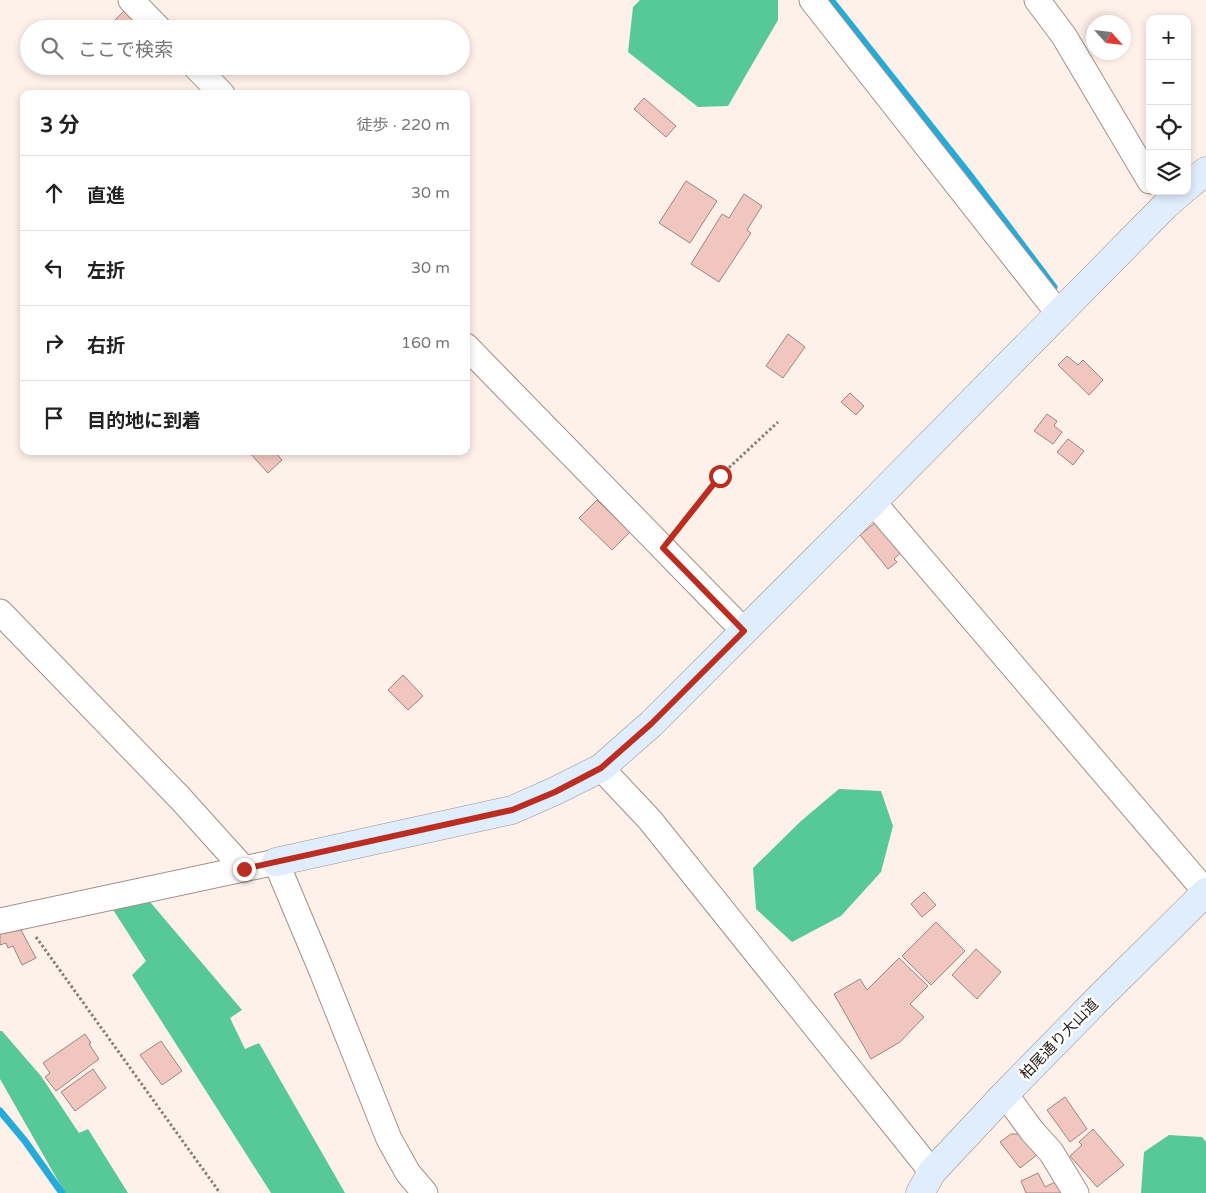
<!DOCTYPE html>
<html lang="ja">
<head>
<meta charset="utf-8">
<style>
	:root { --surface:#fff; --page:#f2f2f2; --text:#222; --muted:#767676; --line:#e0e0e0 }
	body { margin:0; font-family:"Varela Round","Noto Sans JP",sans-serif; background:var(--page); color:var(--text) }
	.controls { position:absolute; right:15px; top:15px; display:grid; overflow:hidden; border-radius:10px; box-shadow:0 2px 8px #0003 }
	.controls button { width:45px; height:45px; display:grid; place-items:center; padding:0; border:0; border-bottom:1px solid var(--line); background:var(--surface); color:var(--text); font:25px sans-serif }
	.compass { position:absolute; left:1086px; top:15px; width:45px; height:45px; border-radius:50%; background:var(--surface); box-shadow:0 2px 8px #0003; rotate:117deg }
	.stop { position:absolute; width:15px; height:15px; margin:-11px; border:4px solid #bb2d20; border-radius:50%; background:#fff }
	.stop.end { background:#bb2d20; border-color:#fff; box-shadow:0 1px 5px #0008 }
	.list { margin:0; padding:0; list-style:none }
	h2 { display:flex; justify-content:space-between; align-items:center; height:65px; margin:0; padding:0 20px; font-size:21px }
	h2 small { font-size:16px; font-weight:400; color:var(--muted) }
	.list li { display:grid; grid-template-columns:32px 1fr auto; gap:15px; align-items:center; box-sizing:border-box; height:75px; padding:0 20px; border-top:1px solid var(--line) }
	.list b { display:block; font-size:19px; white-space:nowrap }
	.list em { font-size:16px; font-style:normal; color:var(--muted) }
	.icon { flex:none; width:28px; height:28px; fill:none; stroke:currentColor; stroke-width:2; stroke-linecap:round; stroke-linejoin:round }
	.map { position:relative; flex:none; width:1206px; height:1193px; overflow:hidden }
	.search { position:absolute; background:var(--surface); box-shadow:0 2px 8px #0003; left:20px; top:20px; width:450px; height:55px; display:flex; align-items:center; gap:12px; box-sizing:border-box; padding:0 18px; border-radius:28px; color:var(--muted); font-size:19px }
	.panel { position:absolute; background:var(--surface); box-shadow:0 2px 8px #0003; left:20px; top:90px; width:450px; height:365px; border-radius:10px }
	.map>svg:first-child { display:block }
	.forest { fill:#57c897 }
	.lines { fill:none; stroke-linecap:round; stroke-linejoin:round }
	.stream { stroke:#25abda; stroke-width:7 }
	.building { fill:#f2c6c0; stroke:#9b8581 }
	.street-casing { stroke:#a39086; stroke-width:27 }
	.secondary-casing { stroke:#a39086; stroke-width:29 }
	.path { stroke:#887e79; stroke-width:3; stroke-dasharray:2.5 2.5; stroke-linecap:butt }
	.street { stroke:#fff; stroke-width:25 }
	.secondary { stroke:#e0edfd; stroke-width:28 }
	.route { stroke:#bb2d20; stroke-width:6 }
	.labels { text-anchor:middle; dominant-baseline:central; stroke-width:5; stroke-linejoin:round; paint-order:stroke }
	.street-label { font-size:15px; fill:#221a16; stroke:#fff }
</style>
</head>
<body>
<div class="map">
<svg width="1206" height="1193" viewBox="0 0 1206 1193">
	<rect width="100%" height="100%" fill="#fef1ea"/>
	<path class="forest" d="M 640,0 L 778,0 L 778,20 L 728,106 L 698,107 L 628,52 L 633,7 Z
		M 839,789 L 881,791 L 893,826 L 881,872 L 841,916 L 792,942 L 756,909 L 753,868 L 801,821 Z
		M 145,896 L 242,1010 L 230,1018 L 245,1049 L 259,1043 L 345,1193 L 271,1193 L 132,975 L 146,961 L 110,905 Z
		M 0,1031 L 2,1031 L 41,1076 L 79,1133 L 88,1129 L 128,1193 L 65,1193 L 0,1079 Z
		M 1169,1135 L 1202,1137 L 1206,1142 L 1206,1193 L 1141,1193 L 1144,1152 Z"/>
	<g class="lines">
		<path class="stream" d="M 831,0 L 972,178 L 1054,287
			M 0,1111 L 25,1141 L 62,1193"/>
	</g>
	<path class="building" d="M 124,11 L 141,29 L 106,29 Z
		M 644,98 L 676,126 L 666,137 L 634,109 Z
		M 686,181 L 717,201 L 690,243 L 659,223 Z
		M 744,194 L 762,206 L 747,230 L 751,233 L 719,282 L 691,264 L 722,214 L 729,218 Z
		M 788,334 L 805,347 L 783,378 L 766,366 Z
		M 1067,356 L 1078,365 L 1083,360 L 1103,380 L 1089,395 L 1058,365 Z
		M 850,393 L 864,406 L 856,415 L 841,402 Z
		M 1047,414 L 1057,421 L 1054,426 L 1062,432 L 1053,444 L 1034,431 Z
		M 1068,439 L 1084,451 L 1073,465 L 1057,452 Z
		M 248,451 L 274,451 L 282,460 L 268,473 Z
		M 597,500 L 630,532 L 612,550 L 579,518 Z
		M 876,522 L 901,552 L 894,559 L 897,562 L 888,569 L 860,535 Z
		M 403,675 L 423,696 L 408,710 L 388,690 Z
		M 924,892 L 936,905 L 922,917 L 911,904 Z
		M 936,922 L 965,951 L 931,985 L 902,956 Z
		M 21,930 L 36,958 L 22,965 L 13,946 L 8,948 L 6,943 L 0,945 L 0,934 Z
		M 976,949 L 1001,972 L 977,999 L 952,975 Z
		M 899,958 L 928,986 L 910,1004 L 924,1017 L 900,1042 L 871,1059 L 834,994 L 860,979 L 867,990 Z
		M 85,1034 L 91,1043 L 89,1044 L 99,1059 L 56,1091 L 45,1077 L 50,1073 L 43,1063 Z
		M 161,1041 L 182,1071 L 162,1085 L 140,1055 Z
		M 93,1069 L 106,1088 L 75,1111 L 61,1092 Z
		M 1065,1097 L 1087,1129 L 1070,1142 L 1047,1110 Z
		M 1093,1129 L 1124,1165 L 1097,1187 L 1070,1156 L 1082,1145 L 1079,1142 Z
		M 1011,1134 L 1021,1134 L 1037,1155 L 1020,1168 L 1000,1142 Z
		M 1038,1173 L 1045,1187 L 1061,1179 L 1067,1193 L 1026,1193 L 1021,1181 Z"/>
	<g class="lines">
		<g class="street-casing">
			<path id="street" d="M 131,0 L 159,29
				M 812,0 L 1059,314
				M 1037,0 L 1064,36 L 1150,181
				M 195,66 L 222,94
				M 466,346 L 744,631
				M 873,502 L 1206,892
				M 0,612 L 180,798 L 244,869
				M 601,768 L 650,820 L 932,1172
				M 0,921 L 276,862 L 321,969 L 389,1139 L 408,1173 L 425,1193
				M 1005,1094 L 1032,1131 L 1051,1152 L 1076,1193"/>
		</g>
		<g class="secondary-casing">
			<path id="secondary" d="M 1187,187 L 1206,171
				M 276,862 L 512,810 L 555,791 L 601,768 L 651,724 L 873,502 L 1165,206 L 1182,191
				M 920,1193 L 932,1172 L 1005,1094 L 1098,999 L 1206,892"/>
		</g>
		<path class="path" d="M 678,529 L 720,476 L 778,422
			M 36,937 L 220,1193"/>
		<use href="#street" class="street"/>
		<use href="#secondary" class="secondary"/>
	</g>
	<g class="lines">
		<path class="route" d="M 244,869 L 512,810 L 555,792 L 601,768 L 651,724 L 744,631 L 663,548 L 720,476"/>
	</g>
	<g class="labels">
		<g class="street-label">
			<text transform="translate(1059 1039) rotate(-46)">柏尾通り大山道</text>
		</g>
	</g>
</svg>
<div class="controls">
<button>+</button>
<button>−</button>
<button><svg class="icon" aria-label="locate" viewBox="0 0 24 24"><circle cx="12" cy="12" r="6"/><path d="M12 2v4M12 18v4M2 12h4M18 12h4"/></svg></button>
<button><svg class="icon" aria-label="layers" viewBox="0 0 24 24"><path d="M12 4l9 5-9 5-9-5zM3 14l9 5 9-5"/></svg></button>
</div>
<svg class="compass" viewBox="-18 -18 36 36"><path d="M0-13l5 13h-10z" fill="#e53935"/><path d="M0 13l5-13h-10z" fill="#767676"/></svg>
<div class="stop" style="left:720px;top:476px"></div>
<div class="stop end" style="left:244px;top:869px"></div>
<div class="search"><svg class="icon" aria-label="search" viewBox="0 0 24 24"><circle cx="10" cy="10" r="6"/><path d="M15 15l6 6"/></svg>ここで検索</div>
<section class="panel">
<h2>3 分<small>徒歩 · 220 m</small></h2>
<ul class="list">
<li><svg class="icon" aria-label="ahead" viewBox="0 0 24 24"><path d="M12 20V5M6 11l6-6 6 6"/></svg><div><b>直進</b></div><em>30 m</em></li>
<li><svg class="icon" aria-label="left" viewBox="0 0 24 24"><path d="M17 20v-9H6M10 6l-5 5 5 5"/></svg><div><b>左折</b></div><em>30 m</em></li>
<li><svg class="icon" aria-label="right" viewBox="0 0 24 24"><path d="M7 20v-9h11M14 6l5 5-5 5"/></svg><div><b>右折</b></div><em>160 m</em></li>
<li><svg class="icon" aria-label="arrive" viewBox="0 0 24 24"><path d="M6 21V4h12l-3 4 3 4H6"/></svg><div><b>目的地に到着</b></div></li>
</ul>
</section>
</div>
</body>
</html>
